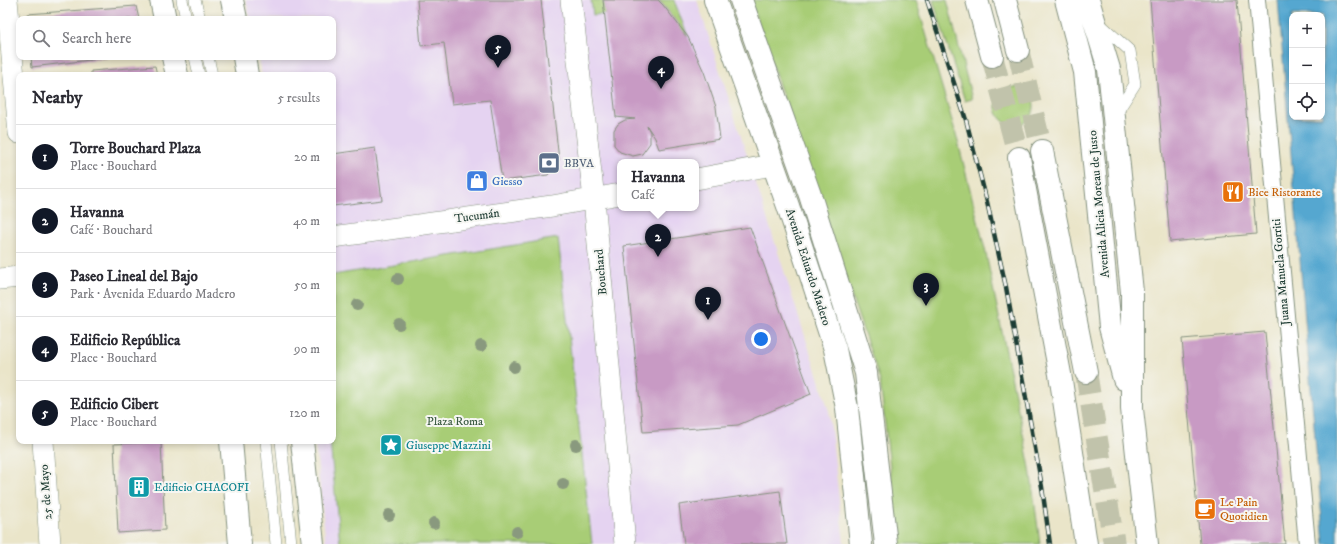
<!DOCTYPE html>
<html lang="en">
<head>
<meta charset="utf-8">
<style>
	:root { --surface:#fff; --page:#f2f2f3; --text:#2b2b33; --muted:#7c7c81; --line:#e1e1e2; --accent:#111827 }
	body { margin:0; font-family:"IM FELL DW Pica",serif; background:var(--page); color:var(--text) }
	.controls { position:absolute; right:12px; top:12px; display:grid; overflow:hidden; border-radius:8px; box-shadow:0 2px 6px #0003 }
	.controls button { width:36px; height:36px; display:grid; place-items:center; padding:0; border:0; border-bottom:1px solid var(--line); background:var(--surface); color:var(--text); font:20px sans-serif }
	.you { position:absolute; left:761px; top:339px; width:14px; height:14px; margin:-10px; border:3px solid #fff; border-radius:50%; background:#1a73e8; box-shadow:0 0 0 6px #1a73e833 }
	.badge { display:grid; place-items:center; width:26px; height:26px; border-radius:50%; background:var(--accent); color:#fff; font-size:13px; font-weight:700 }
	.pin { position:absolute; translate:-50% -33px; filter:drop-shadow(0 1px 2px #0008) }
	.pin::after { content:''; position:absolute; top:21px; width:14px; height:12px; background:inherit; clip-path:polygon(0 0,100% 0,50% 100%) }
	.popup { position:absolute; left:617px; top:159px; width:82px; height:52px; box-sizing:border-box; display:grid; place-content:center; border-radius:8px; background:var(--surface); filter:drop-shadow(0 1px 3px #0005); font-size:13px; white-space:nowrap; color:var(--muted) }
	.popup b { font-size:15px; color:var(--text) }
	.popup::after { content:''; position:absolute; left:50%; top:100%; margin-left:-8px; border:8px solid transparent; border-top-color:var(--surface) }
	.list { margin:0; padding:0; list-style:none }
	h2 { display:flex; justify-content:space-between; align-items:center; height:52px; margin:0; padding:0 16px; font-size:17px }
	h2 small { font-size:13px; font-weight:400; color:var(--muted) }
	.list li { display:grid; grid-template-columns:26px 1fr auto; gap:12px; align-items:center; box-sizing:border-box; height:64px; padding:0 16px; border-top:1px solid var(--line) }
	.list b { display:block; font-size:15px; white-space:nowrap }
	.list p { margin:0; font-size:13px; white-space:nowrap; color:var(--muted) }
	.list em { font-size:13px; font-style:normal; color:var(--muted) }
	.icon { flex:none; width:22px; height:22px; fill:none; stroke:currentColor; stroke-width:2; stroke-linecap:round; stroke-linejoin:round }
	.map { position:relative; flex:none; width:1337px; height:544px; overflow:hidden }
	.search { position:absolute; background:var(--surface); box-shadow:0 2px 6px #0003; left:16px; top:16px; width:320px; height:44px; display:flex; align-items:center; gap:10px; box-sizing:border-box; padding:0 14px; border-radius:8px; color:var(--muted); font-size:15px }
	.panel { position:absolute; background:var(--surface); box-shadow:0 2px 6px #0003; left:16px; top:72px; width:320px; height:372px; border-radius:8px }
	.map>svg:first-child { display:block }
	.built { fill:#e5d3f1; fill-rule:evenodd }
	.green { fill:#a8cd76; stroke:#648555 }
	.water { fill:#55a7d0; stroke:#3a7282; fill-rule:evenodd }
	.building { fill:#c89ac4 }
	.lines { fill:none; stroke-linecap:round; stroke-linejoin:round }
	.motorway-tunnel { stroke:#c1c3ab; stroke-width:22; stroke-dasharray:22 11; stroke-linecap:butt }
	.service-casing { stroke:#84917e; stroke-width:12 }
	.pedestrian-casing { stroke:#84917e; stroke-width:18 }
	.minor-casing { stroke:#84917e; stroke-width:22 }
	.secondary-casing { stroke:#84917e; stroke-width:24 }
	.primary-casing { stroke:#84917e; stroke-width:24 }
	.motorway-casing { stroke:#84917e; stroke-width:24 }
	.service { stroke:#fff; stroke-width:11 }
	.pedestrian { stroke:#fff; stroke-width:16 }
	.minor { stroke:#fff; stroke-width:21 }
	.secondary { stroke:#fff; stroke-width:22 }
	.primary { stroke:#fff; stroke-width:22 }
	.motorway { stroke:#fff; stroke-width:22 }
	.rail-casing { stroke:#1f3d34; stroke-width:4.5 }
	.rail { stroke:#f6f6f2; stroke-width:3; stroke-dasharray:9; stroke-linecap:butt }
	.tree { fill:#89997e }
	.labels { text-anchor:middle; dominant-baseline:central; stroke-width:4; stroke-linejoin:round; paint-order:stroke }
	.service-label { font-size:12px; fill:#4e5e75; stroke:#f6f6f2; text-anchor:start }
	.shop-label { font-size:12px; fill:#366cbe; stroke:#f6f6f2; text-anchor:start }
	.food-label { font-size:12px; fill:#c56008; stroke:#f6f6f2; text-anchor:start }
	.street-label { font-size:12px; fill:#1f3d34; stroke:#f6f6f2 }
	.park-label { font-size:12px; fill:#3a5a41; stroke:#f6f6f2 }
	.culture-label { font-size:12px; fill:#0d838f; stroke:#f6f6f2; text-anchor:start }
</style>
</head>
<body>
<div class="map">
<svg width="1337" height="544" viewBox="0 0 1337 544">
	<rect width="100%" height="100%" fill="#f6f6f2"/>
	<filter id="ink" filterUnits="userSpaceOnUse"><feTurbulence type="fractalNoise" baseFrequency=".025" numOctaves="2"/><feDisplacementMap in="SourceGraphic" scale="8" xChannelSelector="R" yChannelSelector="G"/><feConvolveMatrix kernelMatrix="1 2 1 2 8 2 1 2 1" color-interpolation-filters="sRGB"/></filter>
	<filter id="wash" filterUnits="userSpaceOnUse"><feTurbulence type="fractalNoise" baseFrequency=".012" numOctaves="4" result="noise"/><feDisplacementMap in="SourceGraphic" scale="16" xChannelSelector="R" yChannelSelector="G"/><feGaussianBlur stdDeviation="0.9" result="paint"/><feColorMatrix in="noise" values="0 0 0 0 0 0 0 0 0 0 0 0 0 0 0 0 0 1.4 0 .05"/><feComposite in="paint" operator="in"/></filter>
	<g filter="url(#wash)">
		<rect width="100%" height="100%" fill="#eae5c9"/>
		<path class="built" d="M 246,0 L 697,0 L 829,411 L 844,544 L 326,544 L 315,441 L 333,441 L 333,75 L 262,75 L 258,57 L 333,57 L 333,19 L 250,19 ZM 620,162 L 696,162 L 696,208 L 620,208 Z"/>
		<path class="green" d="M 591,0 L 603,0 L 605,14 L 593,15 Z
			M 658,0 L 674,0 L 688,37 L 663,5 Z
			M 750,0 L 916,0 L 956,134 L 985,249 L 1030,468 L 1040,544 L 899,544 L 880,381 L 876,368 Z
			M 933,0 L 947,0 L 972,99 L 965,101 Z
			M996 106a19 19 0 1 1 38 0a19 19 0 1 1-38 0Z
			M 558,238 L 592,544 L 340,544 L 330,441 L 333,441 L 333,275 Z"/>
		<path class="water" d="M 1278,0 L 1337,0 L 1337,544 L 1324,544 ZM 1292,15 L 1322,15 L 1322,117 L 1292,117 Z"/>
		<g id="blocks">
			<path class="building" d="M 417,0 L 541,0 L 559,160 L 548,175 L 502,181 L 490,100 L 452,104 L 444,43 L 421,46 Z
				M 603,0 L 658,0 L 663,5 L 688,37 L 704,72 L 716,107 L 720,139 L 659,149 L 655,138 L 647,126 L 650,132 L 650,143 L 642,154 L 633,156 L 620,152 L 614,145 L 614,130 L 618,124 L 625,120 L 635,119 L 616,117 Z
				M 1150,0 L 1237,0 L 1256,234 L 1170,242 Z
				M 136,6 L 139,19 L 28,19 L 27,14 Z
				M 31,57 L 107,57 L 107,58 L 32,67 Z
				M 155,66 L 157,75 L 91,75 L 91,71 Z
				M 375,148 L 382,200 L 333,206 L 333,154 Z
				M 750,227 L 811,394 L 738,425 L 643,432 L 624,246 Z
				M 1265,332 L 1285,544 L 1200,544 L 1182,339 Z
				M 161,442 L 165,530 L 118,533 L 114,444 Z
				M 780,491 L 787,544 L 684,544 L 679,505 Z"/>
		</g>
	</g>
	<g filter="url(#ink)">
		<use href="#blocks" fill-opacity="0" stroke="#84917e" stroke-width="1"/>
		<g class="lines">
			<path class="motorway-tunnel" d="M 1018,50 L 1042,151
				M 992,56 L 1019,158
				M 1086,372 L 1114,544"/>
			<g class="service-casing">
				<path id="service" d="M 182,0 L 186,19
					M 195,0 L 200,19
					M 1099,23 L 1130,51 L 1135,84 L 1116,114
					M 195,57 L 199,75
					M 208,57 L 212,75
					M 266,441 L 276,544
					M 281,441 L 291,544"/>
			</g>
			<g class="pedestrian-casing">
				<path id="pedestrian" d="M 1257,0 L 1307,544"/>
			</g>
			<g class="minor-casing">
				<path id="minor" d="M 7,0 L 19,133
					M 571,0 L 594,199 L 625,544
					M 696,179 L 772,165
					M 333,237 L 552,206 L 620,194
					M 0,279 L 19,277
					M 43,441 L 50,544"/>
			</g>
			<g class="secondary-casing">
				<path id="secondary" d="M 715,0 L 788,206 L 835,349 L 847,408 L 861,544
					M 741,0 L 810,195 L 866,373 L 886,544
					M 1066,0 L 1085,72 L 1110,327 L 1124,379
					M 1088,0 L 1109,69 L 1132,292 L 1132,409 L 1147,544"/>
			</g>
			<g class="primary-casing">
				<path id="primary" d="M 161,0 L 165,19
					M 232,0 L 236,19
					M 173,57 L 177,75
					M 244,57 L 247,75
					M 231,441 L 240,544
					M 302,441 L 313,544"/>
			</g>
			<g class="motorway-casing">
				<path id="motorway" d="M 977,0 L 992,56
					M 1005,0 L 1018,50
					M 1042,151 L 1086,372
					M 1019,158 L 1060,374 L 1086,544"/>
			</g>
			<use href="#service" class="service"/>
			<use href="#pedestrian" class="pedestrian"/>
			<use href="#minor" class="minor"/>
			<use href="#secondary" class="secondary"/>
			<use href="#primary" class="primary"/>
			<use href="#motorway" class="motorway"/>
			<g class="rail-casing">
				<path id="rail" d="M 927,0 L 966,120 L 987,202 L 1006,287 L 1042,487 L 1050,544"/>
			</g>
			<use href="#rail" class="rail"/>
		</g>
		<g class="tree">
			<circle cx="398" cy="279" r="6"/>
			<circle cx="357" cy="305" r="6"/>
			<circle cx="399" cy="324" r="6"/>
			<circle cx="481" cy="346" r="6"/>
			<circle cx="514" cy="367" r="6"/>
			<circle cx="576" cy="445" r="6"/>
			<circle cx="563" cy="484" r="6"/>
			<circle cx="389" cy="515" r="6"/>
			<circle cx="434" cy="523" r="6"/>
			<circle cx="517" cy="532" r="6"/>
		</g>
	</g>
	<defs>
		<g id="bank-square" transform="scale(1.15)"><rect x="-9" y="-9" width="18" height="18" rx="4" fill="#5c6f8a" stroke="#f6f6f2"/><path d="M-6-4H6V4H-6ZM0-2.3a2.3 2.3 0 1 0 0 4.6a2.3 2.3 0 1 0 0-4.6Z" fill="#fff"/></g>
		<g id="shop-square" transform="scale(1.15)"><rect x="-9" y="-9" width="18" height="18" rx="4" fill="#3f7fe0" stroke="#f6f6f2"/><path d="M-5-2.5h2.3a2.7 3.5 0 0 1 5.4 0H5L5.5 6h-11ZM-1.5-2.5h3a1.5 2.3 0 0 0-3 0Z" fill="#fff"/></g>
		<g id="restaurant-square" transform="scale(1.15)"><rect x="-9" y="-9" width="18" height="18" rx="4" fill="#e8710a" stroke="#f6f6f2"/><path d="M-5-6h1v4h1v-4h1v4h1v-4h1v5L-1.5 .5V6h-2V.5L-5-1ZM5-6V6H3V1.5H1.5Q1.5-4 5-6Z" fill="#fff"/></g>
		<g id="sight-square" transform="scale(1.15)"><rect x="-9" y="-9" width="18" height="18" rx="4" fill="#0f9aa8" stroke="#f6f6f2"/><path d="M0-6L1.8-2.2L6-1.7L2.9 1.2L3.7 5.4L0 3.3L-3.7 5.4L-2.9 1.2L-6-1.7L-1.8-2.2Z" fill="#fff"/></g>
		<g id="building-square" transform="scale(1.15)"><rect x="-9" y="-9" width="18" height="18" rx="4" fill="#0f9aa8" stroke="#f6f6f2"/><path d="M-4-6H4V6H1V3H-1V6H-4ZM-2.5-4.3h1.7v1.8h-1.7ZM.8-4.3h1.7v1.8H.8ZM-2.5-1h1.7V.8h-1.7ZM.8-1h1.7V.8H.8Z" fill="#fff"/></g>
		<g id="cafe-square" transform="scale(1.15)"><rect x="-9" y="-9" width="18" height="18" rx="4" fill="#e8710a" stroke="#f6f6f2"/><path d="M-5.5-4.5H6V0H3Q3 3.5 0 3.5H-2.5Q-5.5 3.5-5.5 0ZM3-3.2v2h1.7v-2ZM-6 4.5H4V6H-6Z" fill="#fff"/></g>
	</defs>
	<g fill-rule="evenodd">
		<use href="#bank-square" x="549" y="163"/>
		<use href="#shop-square" x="477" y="181"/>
		<use href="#restaurant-square" x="1233" y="192"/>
		<use href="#sight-square" x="391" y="445"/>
		<use href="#building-square" x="139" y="487"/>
		<use href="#cafe-square" x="1205" y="509"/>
	</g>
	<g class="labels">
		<g class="service-label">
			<text x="564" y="163">BBVA</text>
		</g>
		<g class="shop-label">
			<text x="492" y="181">Giesso</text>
		</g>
		<g class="food-label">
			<text x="1248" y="192">Bice Ristorante</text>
			<text x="1220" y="502">Le Pain<tspan x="1220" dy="14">Quotidien</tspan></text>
		</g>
		<g class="street-label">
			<text transform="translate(1099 204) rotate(-95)">Avenida Alicia Moreau de Justo</text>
			<text transform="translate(477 216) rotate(-8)">Tucumán</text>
			<text transform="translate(808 267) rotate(72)">Avenida Eduardo Madero</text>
			<text transform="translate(601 272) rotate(-95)">Bouchard</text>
			<text transform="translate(1281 272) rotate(-95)">Juana Manuela Gorriti</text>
			<text transform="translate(46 492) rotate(-94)">25 de Mayo</text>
		</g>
		<g class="park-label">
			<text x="455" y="421">Plaza Roma</text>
		</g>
		<g class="culture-label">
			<text x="406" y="445">Giuseppe Mazzini</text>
			<text x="154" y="487">Edificio CHACOFI</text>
		</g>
	</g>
</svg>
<div class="controls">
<button>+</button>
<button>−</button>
<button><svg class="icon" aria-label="locate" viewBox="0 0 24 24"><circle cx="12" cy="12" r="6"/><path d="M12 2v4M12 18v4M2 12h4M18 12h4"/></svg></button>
</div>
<div class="you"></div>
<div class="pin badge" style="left:708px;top:320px">1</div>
<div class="pin badge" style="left:658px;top:257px">2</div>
<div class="popup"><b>Havanna</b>Café</div>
<div class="pin badge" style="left:926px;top:306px">3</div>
<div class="pin badge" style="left:661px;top:89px">4</div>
<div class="pin badge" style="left:498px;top:68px">5</div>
<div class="search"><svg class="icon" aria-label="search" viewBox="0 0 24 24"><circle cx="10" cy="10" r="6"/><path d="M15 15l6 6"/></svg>Search here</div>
<section class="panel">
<h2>Nearby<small>5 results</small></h2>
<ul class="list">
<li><span class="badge">1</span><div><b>Torre Bouchard Plaza</b><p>Place · Bouchard</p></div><em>20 m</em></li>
<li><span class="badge">2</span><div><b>Havanna</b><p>Café · Bouchard</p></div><em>40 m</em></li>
<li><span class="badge">3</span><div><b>Paseo Lineal del Bajo</b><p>Park · Avenida Eduardo Madero</p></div><em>50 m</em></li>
<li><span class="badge">4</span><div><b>Edificio República</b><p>Place · Bouchard</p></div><em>90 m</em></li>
<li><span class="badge">5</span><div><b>Edificio Cibert</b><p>Place · Bouchard</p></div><em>120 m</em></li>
</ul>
</section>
</div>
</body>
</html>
